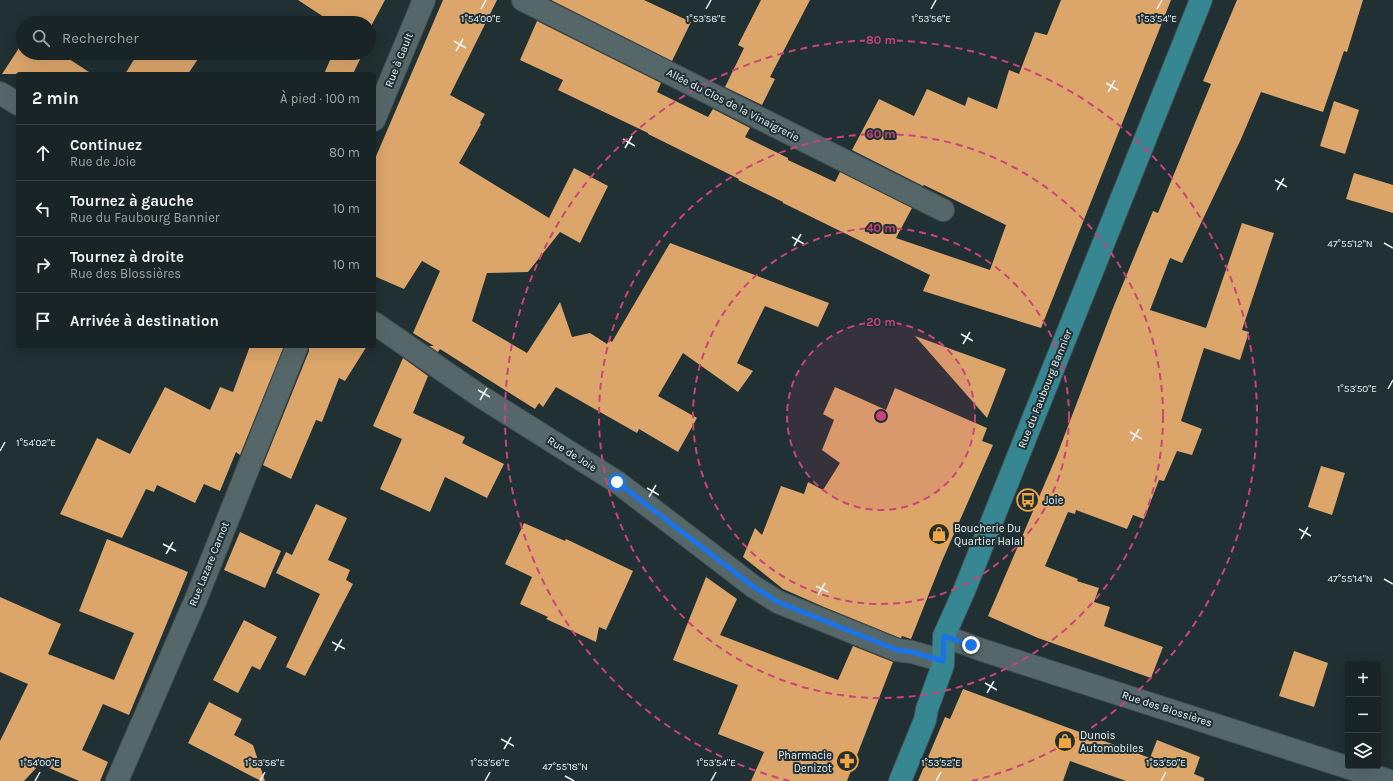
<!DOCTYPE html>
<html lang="fr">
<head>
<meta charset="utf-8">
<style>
	:root { --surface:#192426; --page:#263032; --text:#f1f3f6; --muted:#9fa4a7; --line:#374143 }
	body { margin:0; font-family:Karla,sans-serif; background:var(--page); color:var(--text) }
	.controls { position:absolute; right:12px; bottom:12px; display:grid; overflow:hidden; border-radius:4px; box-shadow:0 4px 16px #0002 }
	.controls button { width:36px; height:36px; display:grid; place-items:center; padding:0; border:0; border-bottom:1px solid var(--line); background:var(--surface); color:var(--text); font:20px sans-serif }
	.stop { position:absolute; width:12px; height:12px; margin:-9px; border:3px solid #1a73e8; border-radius:50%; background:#fff }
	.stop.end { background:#1a73e8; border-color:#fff; box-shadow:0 1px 4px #0008 }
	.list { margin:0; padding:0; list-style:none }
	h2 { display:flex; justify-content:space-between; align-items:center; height:52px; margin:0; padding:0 16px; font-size:17px }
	h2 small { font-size:13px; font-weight:400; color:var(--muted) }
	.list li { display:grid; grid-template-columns:26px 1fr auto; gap:12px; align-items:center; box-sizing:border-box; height:56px; padding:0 16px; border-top:1px solid var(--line) }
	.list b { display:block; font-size:15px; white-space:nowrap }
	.list p { margin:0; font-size:13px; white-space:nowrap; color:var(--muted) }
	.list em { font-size:13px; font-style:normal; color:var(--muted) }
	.icon { flex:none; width:22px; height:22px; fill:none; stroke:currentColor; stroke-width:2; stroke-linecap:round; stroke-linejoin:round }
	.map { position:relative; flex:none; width:1393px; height:781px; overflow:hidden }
	.search { position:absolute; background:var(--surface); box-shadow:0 4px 16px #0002; left:16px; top:16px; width:360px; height:44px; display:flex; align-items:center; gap:10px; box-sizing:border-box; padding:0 14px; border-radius:22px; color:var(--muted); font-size:15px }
	.panel { position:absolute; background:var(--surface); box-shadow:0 4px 16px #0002; left:16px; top:72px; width:360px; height:276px; border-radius:4px }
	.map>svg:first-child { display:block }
	.building { fill:#dca66b }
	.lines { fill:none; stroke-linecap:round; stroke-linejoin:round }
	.minor-casing { stroke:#3f4d50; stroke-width:24 }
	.major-casing { stroke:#3f4d50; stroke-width:24 }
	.minor { stroke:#56676a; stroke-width:22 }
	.major { stroke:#368792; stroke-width:22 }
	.route { stroke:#1a73e8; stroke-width:5 }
	.ticks { fill:none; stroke:#ebf5f7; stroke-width:1.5 }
	.ring { fill:none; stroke:#ca447a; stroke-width:2; stroke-dasharray:7 5 }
	.labels { text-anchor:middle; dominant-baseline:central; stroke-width:4; stroke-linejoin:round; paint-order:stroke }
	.street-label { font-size:11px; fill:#ebf5f7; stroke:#213033 }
	.poi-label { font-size:11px; fill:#ebf5f7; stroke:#213033; text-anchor:start }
	.ticks-label { font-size:10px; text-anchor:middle; fill:#ebf5f7; stroke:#213033; stroke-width:4; stroke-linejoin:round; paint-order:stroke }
	.centre { fill:#ca447a; stroke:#213033; stroke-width:2 }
	.ring-label { font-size:12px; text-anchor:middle; font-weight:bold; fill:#ca447a; stroke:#213033; stroke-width:4; stroke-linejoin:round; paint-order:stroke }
</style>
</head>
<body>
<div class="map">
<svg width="1393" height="781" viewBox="0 0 1393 781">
	<rect width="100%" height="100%" fill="#213033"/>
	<path class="building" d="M 298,0 L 385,0 L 369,30 L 369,23 L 333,23 Z
		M 443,0 L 497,0 L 450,95 L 485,114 L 480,123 L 481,124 L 459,163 L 549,218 L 574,168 L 608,186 L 580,243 L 560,232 L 528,272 L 487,273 L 472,321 L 527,353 L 560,302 L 572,337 L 590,333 L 607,344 L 609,340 L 612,342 L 670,243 L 829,303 L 818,327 L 765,306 L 737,363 L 753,371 L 738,392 L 683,353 L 658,396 L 697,418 L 678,452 L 639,429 L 637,433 L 556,387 L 543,407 L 539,403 L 535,409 L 440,349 L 438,352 L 429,346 L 434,346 L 413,333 L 440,271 L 422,261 L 404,289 L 374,276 L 374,161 Z
		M 551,0 L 644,0 L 691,22 L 672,61 Z
		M 761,0 L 810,0 L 770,77 L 775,79 L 762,105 L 725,87 L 744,48 L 738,45 Z
		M 1061,0 L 1171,0 L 1041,328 L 923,291 L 930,275 L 783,203 L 783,202 L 738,180 L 739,179 L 648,134 L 648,133 L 558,90 L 563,80 L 520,60 L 537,21 L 661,83 L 657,92 L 708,117 L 713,109 L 750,128 L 745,137 L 788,158 L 788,160 L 835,182 L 840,172 L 912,208 L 896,238 L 990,270 L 1006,225 L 924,185 L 923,186 L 852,150 L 879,99 L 914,116 L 927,89 L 965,106 L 968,97 L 997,109 L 1009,70 L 1019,74 L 1035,32 L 1047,35 Z
		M 1237,0 L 1363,0 L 1347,52 L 1344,51 L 1323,112 L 1261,92 L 1241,139 L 1182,263 L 1170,258 L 1150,310 L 1206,328 L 1242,223 L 1274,233 L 1242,330 L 1249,332 L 1240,360 L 1204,348 L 1181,421 L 1202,429 L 1192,455 L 1177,451 L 1164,481 L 1159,480 L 1144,519 L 1133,515 L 1127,529 L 1076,510 L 1075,514 L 1068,512 L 1045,566 L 1078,579 L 1077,581 L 1099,588 L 1094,602 L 1110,607 L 1104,626 L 1163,647 L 1151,678 L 1038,638 L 988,616 L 1057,455 L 1113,308 L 1153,211 L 1158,213 L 1211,84 L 1203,81 Z
		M 23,42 L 23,53 L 60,53 L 92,74 L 2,74 Z
		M 138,53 L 202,53 L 188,74 L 125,74 Z
		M 333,53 L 363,53 L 353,74 L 324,74 Z
		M 1334,101 L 1359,110 L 1345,154 L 1320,146 Z
		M 1354,173 L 1393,185 L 1393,213 L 1346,199 Z
		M 915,336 L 1006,369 L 987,418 Z
		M 250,346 L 284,346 L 240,455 L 236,452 L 220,491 L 204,484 L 195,503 L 157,485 L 154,492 L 146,489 L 122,538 L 60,514 L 97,438 L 130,454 L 165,387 L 210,410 L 220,387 L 233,392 Z
		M 309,346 L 367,346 L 345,381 L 339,378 L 322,422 L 316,420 L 291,479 L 263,465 L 309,351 Z
		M 403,358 L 428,376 L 413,413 L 465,437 L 462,443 L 504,464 L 487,498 L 445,477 L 430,512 L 380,489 L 402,439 L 373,426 Z
		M 835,387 L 886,410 L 895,388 L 987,428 L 982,441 L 993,445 L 942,561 L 911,639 L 902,636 L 901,638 L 900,638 L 824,607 L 783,589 L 743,557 L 755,528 L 762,535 L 781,486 L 804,494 L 808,482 L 823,490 L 840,463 L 822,450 L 834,420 L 823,414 Z
		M 1321,466 L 1345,473 L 1332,515 L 1308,507 Z
		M 316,504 L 347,518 L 328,560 L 350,570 L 346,580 L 353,584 L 305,676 L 286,667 L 320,594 L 276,573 L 286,552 L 292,555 Z
		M 524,523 L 565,541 L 566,539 L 633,571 L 606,630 L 599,627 L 596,642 L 546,619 L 548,617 L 520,604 L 532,577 L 505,564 Z
		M 240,532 L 281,551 L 265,588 L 224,570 Z
		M 107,539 L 188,572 L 129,715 L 103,704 L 82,750 L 108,762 L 100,781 L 79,781 L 40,764 L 24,781 L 0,781 L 0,741 L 28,684 L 0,672 L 0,597 L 61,624 L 48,654 L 114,680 L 134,633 L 79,611 Z
		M 706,577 L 737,599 L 720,635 L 838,680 L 853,646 L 893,662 L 847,781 L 751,781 L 764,752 L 718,734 L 738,685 L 673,660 Z
		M 244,620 L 277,637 L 260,670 L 252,666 L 238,693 L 213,680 Z
		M 1294,651 L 1328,663 L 1314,707 L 1279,696 Z
		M 963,689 L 1150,758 L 1157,740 L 1200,757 L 1194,774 L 1204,778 L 1204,781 L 1126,781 L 1070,761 L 1063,781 L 918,781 L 945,717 L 950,719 Z
		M 209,702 L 242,719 L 234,735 L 253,745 L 265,781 L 261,781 L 188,743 Z"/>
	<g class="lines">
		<g class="minor-casing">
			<path id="minor" d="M 523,0 L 943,210
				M 0,93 L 18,104
				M 374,120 L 424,0
				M 374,323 L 480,396 L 617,482 L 754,587 L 778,602 L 897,650 L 912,652 L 943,661
				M 944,636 L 982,650 L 1390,781
				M 117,781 L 196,599 L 297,346"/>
		</g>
		<g class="major-casing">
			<path id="major" d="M 900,781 L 925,720 L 927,709 L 943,665 L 944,636 L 964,591 L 1201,0"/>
		</g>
		<use href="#minor" class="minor"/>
		<use href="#major" class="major"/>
	</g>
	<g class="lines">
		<path class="route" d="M 617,482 L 754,587 L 778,602 L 897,650 L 912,652 L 943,661 L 944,636 L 971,645"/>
	</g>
	<path class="ticks" d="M 481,9 L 486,0M 706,9 L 711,0M 931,9 L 936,0M 1157,9 L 1162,0M 454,41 L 466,48M 456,51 L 463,39M 1106,83 L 1118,90M 1108,92 L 1115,80M 623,139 L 635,146M 625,148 L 632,136M 1275,180 L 1287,187M 1277,190 L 1284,178M 792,237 L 804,244M 1384,243 L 1393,248M 794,246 L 801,234M 961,334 L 973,341M 963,344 L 970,332M 1388,389 L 1393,380M 478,390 L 490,397M 480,400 L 487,388M 1130,432 L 1142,439M 1132,441 L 1139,429M 0,451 L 5,442M 647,488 L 659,495M 649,497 L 656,485M 1299,529 L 1311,536M 1301,539 L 1308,527M 163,544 L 176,551M 166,554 L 173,542M 1384,579 L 1393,584M 816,586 L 828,592M 818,595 L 825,583M 332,642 L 345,649M 335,651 L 342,639M 985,683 L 997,690M 987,693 L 994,681M 501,739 L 514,746M 504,749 L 511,737M 565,776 L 574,781M 35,781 L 40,772M 260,781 L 265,772M 485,781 L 490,772M 711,781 L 716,772M 936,781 L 941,772M 1161,781 L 1166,772"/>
	<circle cx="881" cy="416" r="94" fill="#ca447a" fill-opacity=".12"/>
	<g class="ring">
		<circle cx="881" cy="416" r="94"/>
		<circle cx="881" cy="416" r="188"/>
		<circle cx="881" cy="416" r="282"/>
		<path d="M790 781A376 376 0 1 1 972 781"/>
	</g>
	<defs>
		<g id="bus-ring" transform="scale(1.15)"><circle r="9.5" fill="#213033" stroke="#f3a443" stroke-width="1.5"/><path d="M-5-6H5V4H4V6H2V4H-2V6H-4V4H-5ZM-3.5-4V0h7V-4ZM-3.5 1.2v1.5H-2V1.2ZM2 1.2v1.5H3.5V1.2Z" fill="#f3a443"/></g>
		<g id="shop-ring" transform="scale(1.15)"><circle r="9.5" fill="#213033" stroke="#f3a443" stroke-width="1.5"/><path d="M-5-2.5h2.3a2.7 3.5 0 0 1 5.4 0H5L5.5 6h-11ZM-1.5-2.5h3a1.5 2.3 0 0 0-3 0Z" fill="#f3a443"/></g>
		<g id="pharmacy-ring" transform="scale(1.15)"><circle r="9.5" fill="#213033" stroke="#f3a443" stroke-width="1.5"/><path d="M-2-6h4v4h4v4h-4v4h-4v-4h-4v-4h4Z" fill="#f3a443"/></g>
	</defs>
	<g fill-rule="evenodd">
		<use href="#bus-ring" x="1028" y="500"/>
		<use href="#shop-ring" x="939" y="534"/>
		<use href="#shop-ring" x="1065" y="741"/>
		<use href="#pharmacy-ring" x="847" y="761"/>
	</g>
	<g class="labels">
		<g class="street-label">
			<text transform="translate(399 60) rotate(-68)">Rue à Gault</text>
			<text transform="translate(733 105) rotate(27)">Allée du Clos de la Vinaigrerie</text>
			<text transform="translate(1045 389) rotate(-68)">Rue du Faubourg Bannier</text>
			<text transform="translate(572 454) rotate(32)">Rue de Joie</text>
			<text transform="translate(209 564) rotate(-68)">Rue Lazare Carnot</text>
			<text transform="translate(1167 709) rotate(18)">Rue des Blossières</text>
		</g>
		<g class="poi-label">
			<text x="1044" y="500">Joie</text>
			<text x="954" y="528">Boucherie Du<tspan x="954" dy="13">Quartier Halal</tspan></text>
			<text x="1080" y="735">Dunois<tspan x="1080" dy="13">Automobiles</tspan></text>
			<text x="832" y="755" text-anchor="end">Pharmacie<tspan x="832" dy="13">Denizot</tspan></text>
		</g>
	</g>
	<g class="ticks-label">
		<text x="481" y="22">1°54'00"E</text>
		<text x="706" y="22">1°53'58"E</text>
		<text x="931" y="22">1°53'56"E</text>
		<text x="1157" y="22">1°53'54"E</text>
		<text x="1350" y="247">47°55'12"N</text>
		<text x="1357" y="392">1°53'50"E</text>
		<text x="36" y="446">1°54'02"E</text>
		<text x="1350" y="582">47°55'14"N</text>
		<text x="40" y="766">1°54'00"E</text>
		<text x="265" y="766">1°53'58"E</text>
		<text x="490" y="766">1°53'56"E</text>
		<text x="716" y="766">1°53'54"E</text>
		<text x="941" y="766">1°53'52"E</text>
		<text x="1166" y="766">1°53'50"E</text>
		<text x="565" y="770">47°55'18"N</text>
	</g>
	<circle cx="881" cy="416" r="6" class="centre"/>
	<g class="ring-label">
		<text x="881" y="44">80 m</text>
		<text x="881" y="138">60 m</text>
		<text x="881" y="232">40 m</text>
		<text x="881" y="326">20 m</text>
	</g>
</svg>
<div class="controls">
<button>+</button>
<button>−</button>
<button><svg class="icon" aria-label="layers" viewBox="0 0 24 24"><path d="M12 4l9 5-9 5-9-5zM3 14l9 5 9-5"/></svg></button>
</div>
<div class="stop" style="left:617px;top:482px"></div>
<div class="stop end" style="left:971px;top:645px"></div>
<div class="search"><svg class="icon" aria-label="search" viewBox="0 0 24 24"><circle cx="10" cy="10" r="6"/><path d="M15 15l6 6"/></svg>Rechercher</div>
<section class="panel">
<h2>2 min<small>À pied · 100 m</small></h2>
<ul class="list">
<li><svg class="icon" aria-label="ahead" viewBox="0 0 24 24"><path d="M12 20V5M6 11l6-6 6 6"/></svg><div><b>Continuez</b><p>Rue de Joie</p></div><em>80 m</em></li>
<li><svg class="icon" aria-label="left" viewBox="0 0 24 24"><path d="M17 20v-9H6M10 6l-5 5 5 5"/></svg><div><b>Tournez à gauche</b><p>Rue du Faubourg Bannier</p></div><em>10 m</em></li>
<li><svg class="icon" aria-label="right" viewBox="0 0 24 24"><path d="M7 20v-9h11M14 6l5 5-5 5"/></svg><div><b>Tournez à droite</b><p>Rue des Blossières</p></div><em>10 m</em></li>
<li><svg class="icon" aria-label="arrive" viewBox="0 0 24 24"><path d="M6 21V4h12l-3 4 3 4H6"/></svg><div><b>Arrivée à destination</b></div></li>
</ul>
</section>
</div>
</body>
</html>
